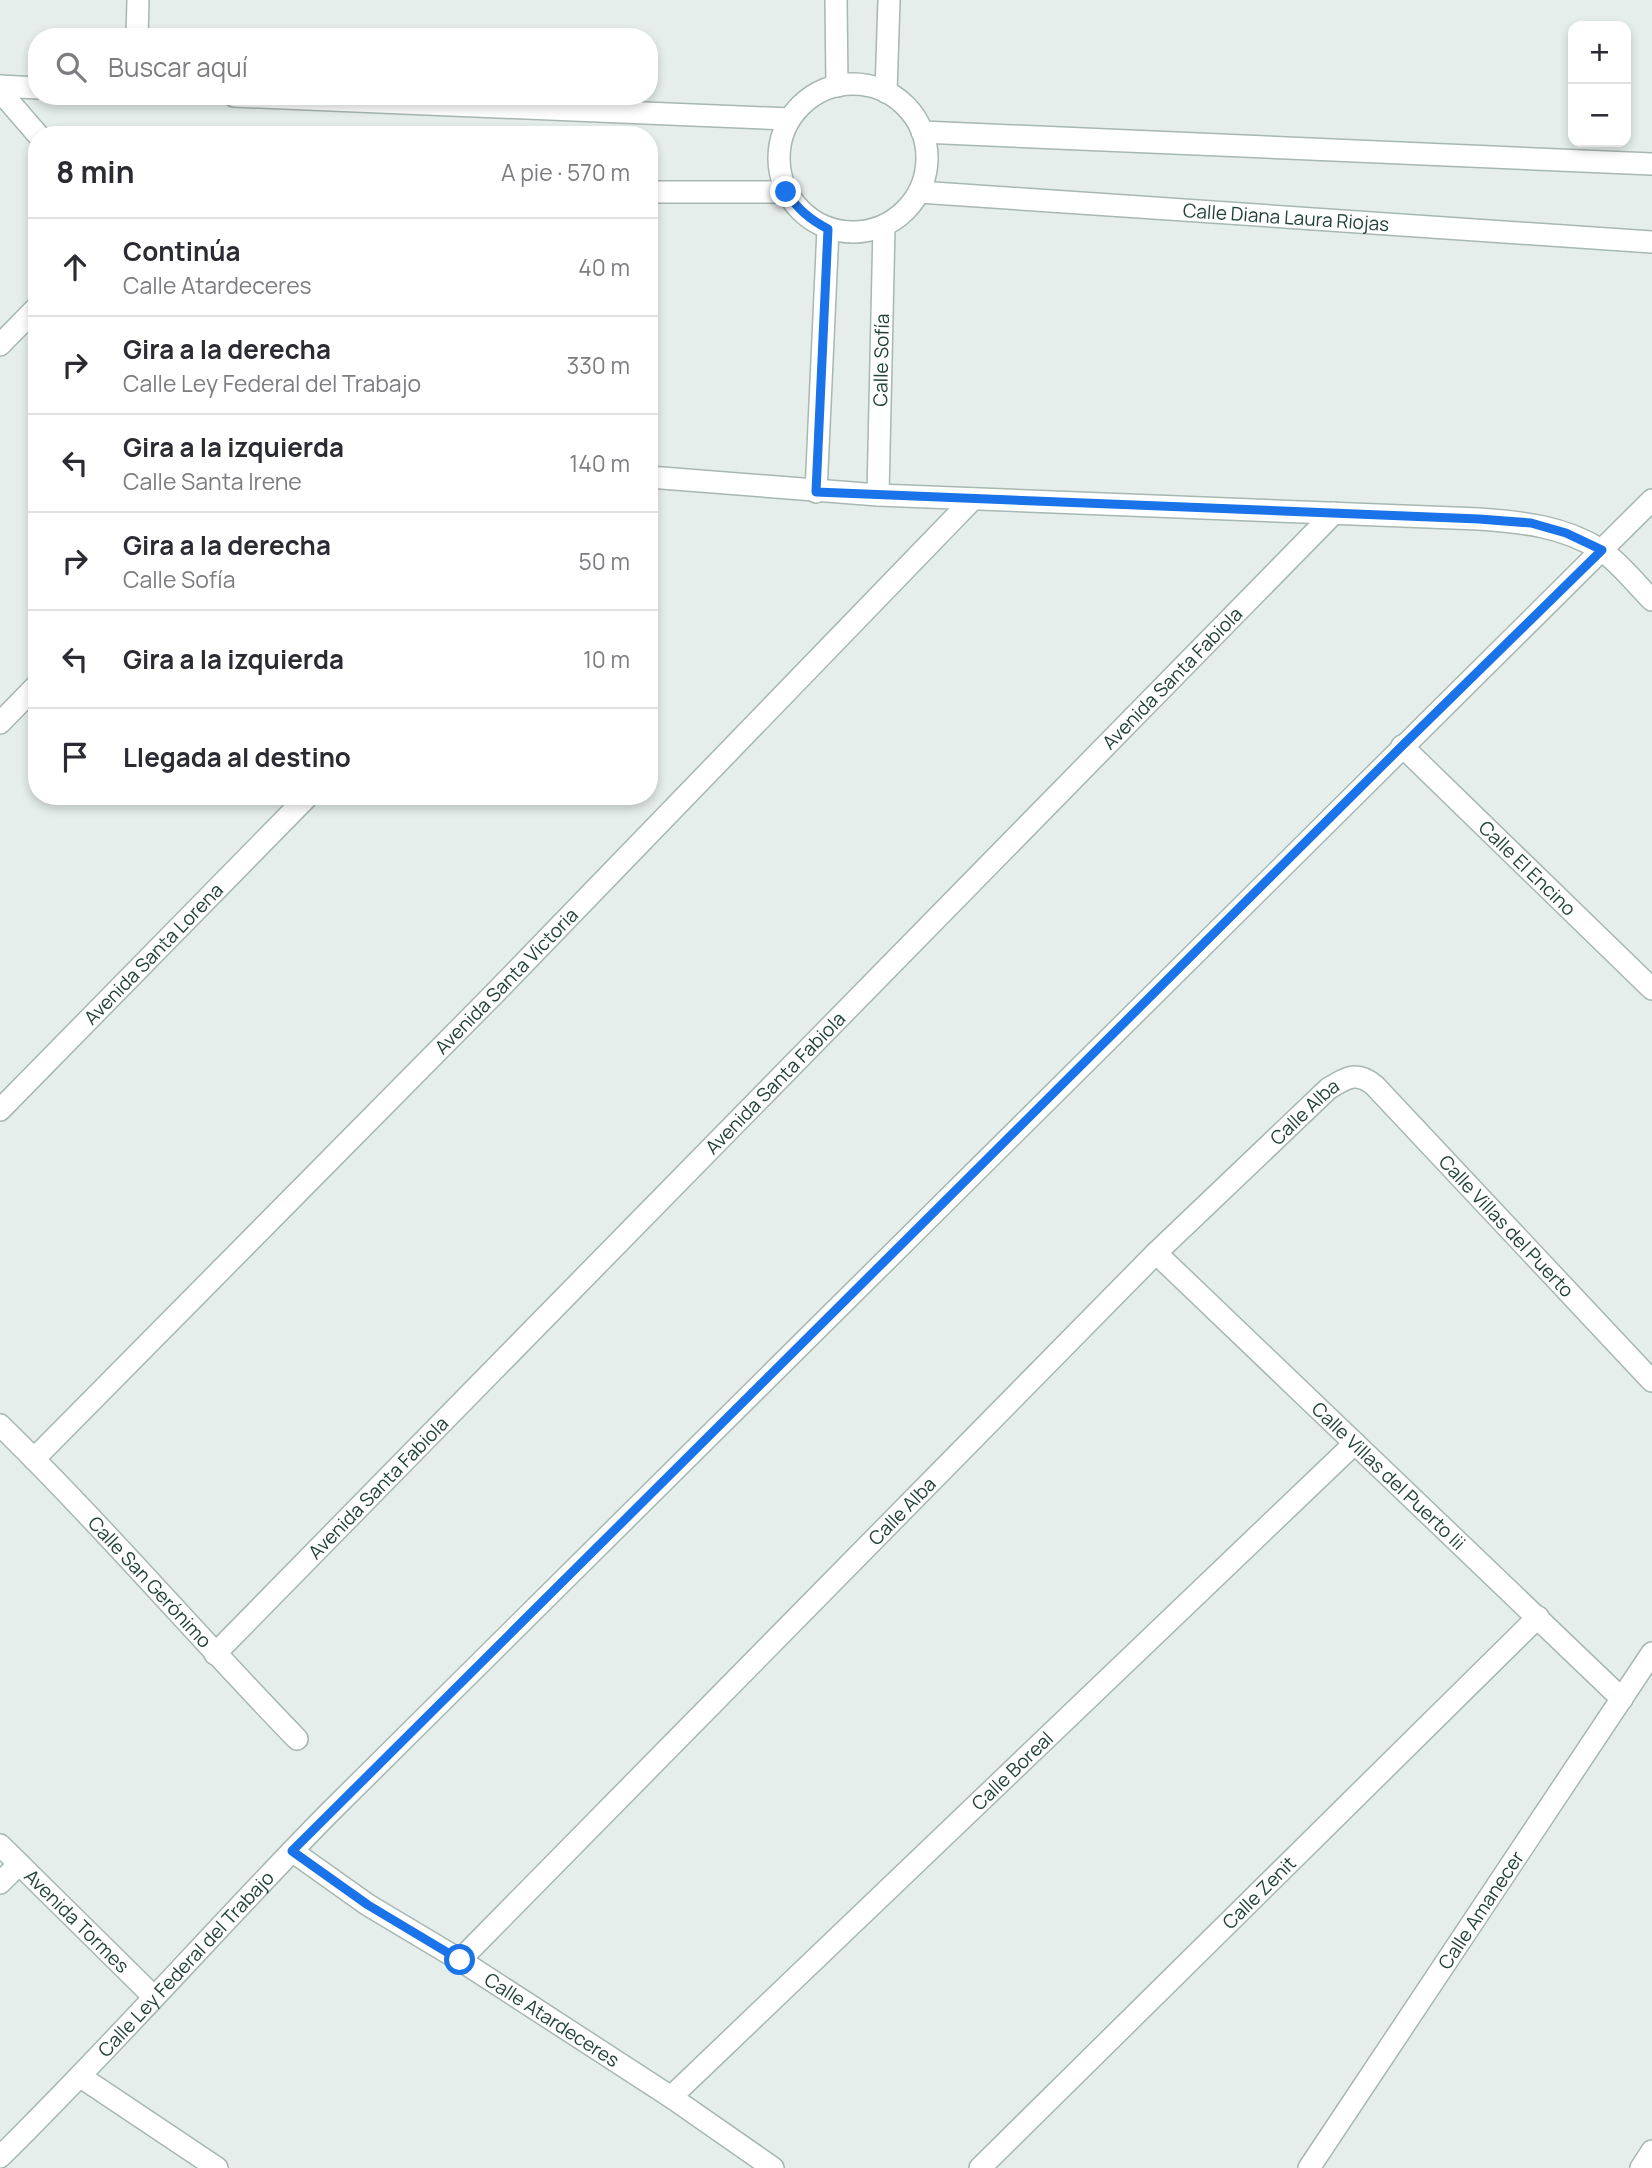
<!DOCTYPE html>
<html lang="es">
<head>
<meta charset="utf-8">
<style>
	:root { --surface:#fff; --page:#f2f2f3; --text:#2b2b33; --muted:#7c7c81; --line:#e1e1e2 }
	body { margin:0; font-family:Manrope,sans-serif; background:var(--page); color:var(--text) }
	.controls { position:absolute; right:21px; top:21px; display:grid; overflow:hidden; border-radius:14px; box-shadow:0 4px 10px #0003 }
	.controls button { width:63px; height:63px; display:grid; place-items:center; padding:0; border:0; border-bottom:2px solid var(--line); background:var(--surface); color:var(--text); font:35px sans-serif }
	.stop { position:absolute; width:21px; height:21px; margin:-16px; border:5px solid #1a73e8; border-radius:50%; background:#fff }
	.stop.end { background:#1a73e8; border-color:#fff; box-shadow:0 2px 7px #0008 }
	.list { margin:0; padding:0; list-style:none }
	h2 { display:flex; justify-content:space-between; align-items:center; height:91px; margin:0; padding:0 28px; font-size:30px }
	h2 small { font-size:23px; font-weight:400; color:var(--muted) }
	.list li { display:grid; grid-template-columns:46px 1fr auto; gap:21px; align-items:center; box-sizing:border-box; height:98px; padding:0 28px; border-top:2px solid var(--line) }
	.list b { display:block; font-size:26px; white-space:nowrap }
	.list p { margin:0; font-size:23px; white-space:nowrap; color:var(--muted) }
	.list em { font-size:23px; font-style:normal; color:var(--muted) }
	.icon { flex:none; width:38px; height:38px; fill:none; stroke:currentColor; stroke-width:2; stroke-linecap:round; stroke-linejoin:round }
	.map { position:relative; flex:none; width:1652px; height:2168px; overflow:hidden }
	.search { position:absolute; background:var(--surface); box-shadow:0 4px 10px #0003; left:28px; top:28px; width:630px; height:77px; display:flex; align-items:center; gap:18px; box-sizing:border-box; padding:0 24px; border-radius:28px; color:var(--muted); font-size:26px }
	.panel { position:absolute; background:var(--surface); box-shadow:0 4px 10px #0003; left:28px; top:126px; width:630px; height:679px; border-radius:28px }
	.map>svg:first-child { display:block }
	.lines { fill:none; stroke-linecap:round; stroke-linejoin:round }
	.minor-casing { stroke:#a7b7b2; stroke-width:24 }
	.minor { stroke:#fff; stroke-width:21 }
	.route { stroke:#1a73e8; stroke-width:9 }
	.labels { text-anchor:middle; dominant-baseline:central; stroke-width:5; stroke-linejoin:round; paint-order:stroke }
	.street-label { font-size:19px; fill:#23413a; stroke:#f6fbf8 }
</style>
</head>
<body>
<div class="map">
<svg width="1652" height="2168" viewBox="0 0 1652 2168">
	<rect width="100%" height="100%" fill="#e5eeea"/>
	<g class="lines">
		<g class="minor-casing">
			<g id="minor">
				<path d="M 836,0 L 837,86"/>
				<path d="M 137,37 L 138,0"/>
				<circle cx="853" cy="158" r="74"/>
				<path d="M 0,86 L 37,88"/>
				<path d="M 0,91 L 38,135"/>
				<path d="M 886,92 L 889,0"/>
				<path d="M 234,96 L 789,119"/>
				<path d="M 922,132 L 1652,164"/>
				<path d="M 649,192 L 786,192"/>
				<path id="s1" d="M 919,192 L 1652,242"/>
				<path d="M 0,345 L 37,307"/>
				<path d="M 649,477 L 878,495 L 1479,519 C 1522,522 1563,526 1601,550 C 1619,562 1636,584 1652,600"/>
				<path d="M 816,492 L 828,229"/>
				<path id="s2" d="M 878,495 L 884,226"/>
				<path d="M 0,723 L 37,685"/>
				<path id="s3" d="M 1402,746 L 1652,989"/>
				<path id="s4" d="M 0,1110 L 308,796"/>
				<path id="s5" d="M 1156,1253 L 1622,1699"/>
				<path id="s6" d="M 0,1425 C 103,1526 197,1636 297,1739"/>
				<path id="s7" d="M 34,1459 L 497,991 L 972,500"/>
				<path id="s8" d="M 215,1654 L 1334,513"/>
				<path id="s9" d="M 0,1845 L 154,1997"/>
				<path id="s10" d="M 292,1851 L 368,1905 L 460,1960 L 671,2097 L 773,2168"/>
				<path d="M 0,1883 L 19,1864"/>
				<path id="s11" d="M 460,1960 L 1156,1253 L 1328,1089 C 1346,1078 1357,1070 1375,1086 L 1652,1381"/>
				<path d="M 81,2077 L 217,2168"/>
				<path id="s12" d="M 671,2097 L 1355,1443"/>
				<path id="s13" d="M 0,2157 C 113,2046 217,1927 328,1814 L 1652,500"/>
				<path id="s14" d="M 980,2168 L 1538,1617"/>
				<path id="s15" d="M 1309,2168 L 1652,1653"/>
				<path d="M 1641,2168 L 1652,2151"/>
			</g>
		</g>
		<use href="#minor" class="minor"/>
	</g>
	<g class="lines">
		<path class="route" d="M 460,1960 L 368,1905 L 292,1851 L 1402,746 L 1602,550 L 1566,533 L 1531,523 L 1479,519 L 816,492 L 828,229 C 809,219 798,209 786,192"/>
	</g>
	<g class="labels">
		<g class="street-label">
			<text stroke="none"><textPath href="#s1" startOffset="368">Calle Diana Laura Riojas</textPath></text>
			<text stroke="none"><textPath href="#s2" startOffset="135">Calle Sofía</textPath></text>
			<text stroke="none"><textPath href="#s8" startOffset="1367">Avenida Santa Fabiola</textPath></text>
			<text stroke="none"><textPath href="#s3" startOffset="175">Calle El Encino</textPath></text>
			<text stroke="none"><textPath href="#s4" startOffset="219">Avenida Santa Lorena</textPath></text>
			<text stroke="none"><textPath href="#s7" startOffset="672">Avenida Santa Victoria</textPath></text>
			<text stroke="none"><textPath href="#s8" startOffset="800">Avenida Santa Fabiola</textPath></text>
			<text stroke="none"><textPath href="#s11" startOffset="1197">Calle Alba</textPath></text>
			<text stroke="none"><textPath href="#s11" startOffset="1474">Calle Villas del Puerto</textPath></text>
			<text stroke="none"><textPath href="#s5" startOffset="322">Calle Villas del Puerto Iii</textPath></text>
			<text stroke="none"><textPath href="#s8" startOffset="233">Avenida Santa Fabiola</textPath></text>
			<text stroke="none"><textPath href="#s11" startOffset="630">Calle Alba</textPath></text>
			<text stroke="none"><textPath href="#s6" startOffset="217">Calle San Gerónimo</textPath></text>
			<text stroke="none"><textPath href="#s12" startOffset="472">Calle Boreal</textPath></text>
			<text stroke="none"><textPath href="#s14" startOffset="392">Calle Zenit</textPath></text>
			<text stroke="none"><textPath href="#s15" startOffset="310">Calle Amanecer</textPath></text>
			<text stroke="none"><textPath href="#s9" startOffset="108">Avenida Tormes</textPath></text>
			<text stroke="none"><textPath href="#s13" startOffset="268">Calle Ley Federal del Trabajo</textPath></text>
			<text stroke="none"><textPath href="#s10" startOffset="310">Calle Atardeceres</textPath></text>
		</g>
	</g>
</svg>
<div class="controls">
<button>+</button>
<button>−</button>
</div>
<div class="stop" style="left:460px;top:1960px"></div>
<div class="stop end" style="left:786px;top:192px"></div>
<div class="search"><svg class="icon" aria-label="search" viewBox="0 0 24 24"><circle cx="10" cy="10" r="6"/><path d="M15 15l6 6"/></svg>Buscar aquí</div>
<section class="panel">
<h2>8 min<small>A pie · 570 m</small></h2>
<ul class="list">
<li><svg class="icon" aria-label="ahead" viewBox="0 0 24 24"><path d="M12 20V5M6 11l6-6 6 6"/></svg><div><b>Continúa</b><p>Calle Atardeceres</p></div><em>40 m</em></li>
<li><svg class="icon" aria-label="right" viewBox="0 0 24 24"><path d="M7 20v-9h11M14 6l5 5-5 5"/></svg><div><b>Gira a la derecha</b><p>Calle Ley Federal del Trabajo</p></div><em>330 m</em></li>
<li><svg class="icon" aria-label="left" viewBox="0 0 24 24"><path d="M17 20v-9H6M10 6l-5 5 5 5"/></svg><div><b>Gira a la izquierda</b><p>Calle Santa Irene</p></div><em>140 m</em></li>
<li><svg class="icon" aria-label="right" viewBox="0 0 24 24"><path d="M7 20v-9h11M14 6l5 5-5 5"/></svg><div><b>Gira a la derecha</b><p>Calle Sofía</p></div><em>50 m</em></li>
<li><svg class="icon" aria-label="left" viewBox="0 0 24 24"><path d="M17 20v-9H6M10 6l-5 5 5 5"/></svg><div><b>Gira a la izquierda</b></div><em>10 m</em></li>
<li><svg class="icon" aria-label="arrive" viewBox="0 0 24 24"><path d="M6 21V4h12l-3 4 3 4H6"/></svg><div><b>Llegada al destino</b></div></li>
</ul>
</section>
</div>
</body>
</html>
